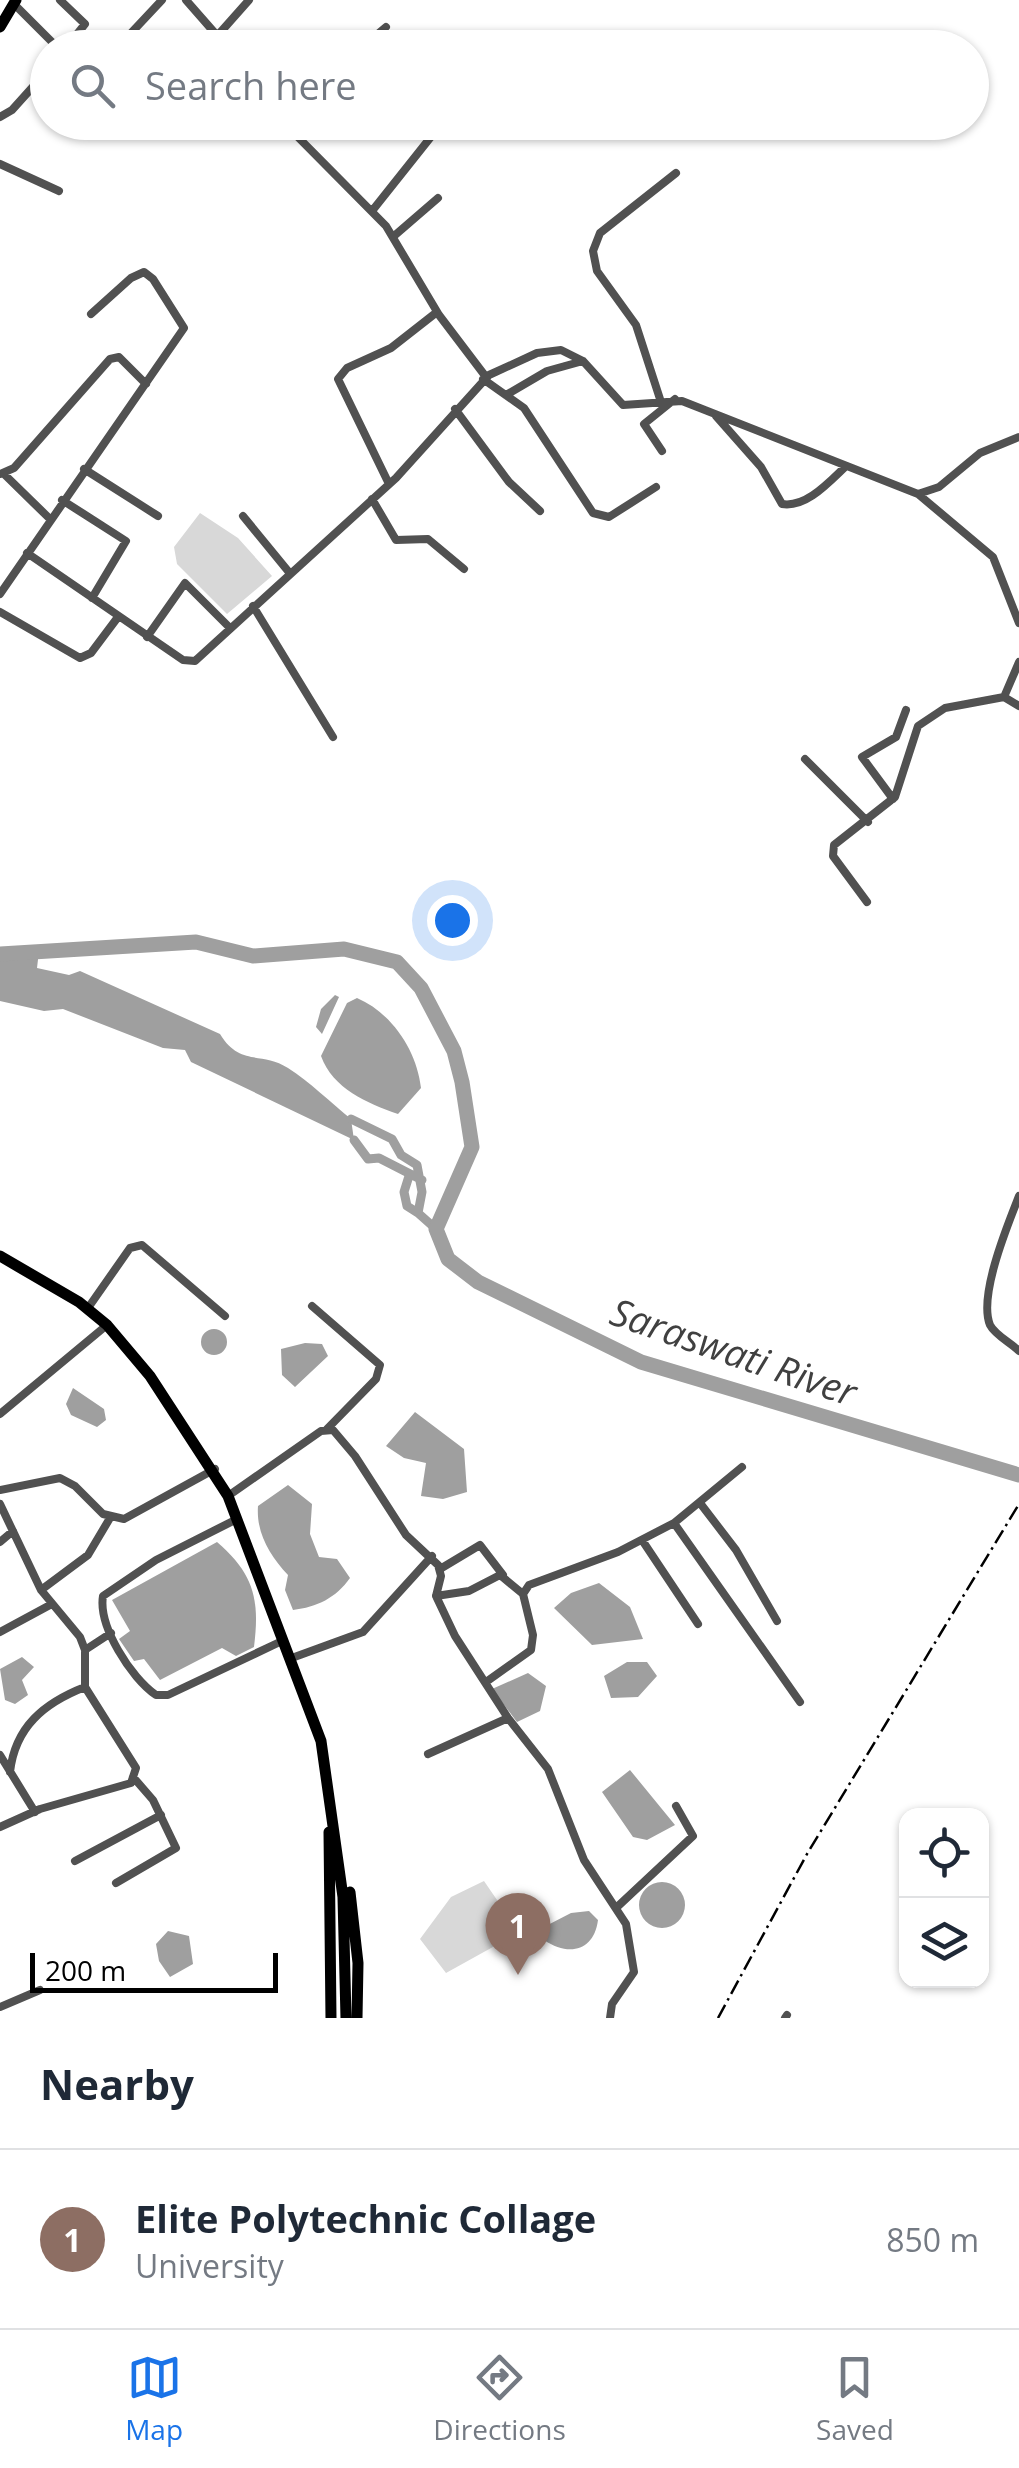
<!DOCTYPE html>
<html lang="en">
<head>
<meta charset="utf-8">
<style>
	:root { --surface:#fff; --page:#f6f6f7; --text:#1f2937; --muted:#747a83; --line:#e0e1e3; --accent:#1a73e8 }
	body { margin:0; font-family:"Open Sans",sans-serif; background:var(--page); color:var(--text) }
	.controls { position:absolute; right:30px; bottom:30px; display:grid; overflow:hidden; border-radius:20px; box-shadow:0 2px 8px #0004 }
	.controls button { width:90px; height:90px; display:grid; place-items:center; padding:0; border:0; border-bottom:2px solid var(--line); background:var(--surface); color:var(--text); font:50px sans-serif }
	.scale { position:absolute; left:30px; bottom:25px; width:248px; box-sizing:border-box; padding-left:10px; border:5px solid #000; border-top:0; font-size:28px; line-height:35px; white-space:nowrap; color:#000; -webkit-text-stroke:8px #fff; paint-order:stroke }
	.you { position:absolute; left:452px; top:920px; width:35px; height:35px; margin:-25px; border:8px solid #fff; border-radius:50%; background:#1a73e8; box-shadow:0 0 0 15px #1a73e833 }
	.badge { display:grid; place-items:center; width:65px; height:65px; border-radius:50%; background:var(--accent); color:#fff; font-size:32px; font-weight:700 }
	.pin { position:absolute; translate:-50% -82px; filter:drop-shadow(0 2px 5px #0008) }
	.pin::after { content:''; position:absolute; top:52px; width:35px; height:30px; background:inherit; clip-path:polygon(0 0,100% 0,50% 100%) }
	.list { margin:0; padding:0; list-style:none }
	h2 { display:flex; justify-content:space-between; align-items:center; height:130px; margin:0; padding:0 40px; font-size:42px }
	h2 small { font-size:32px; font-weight:400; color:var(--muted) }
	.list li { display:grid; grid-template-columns:65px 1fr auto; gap:30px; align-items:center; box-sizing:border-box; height:180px; padding:0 40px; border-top:2px solid var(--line) }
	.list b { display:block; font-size:38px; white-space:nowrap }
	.list p { margin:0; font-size:32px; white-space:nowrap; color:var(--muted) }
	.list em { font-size:32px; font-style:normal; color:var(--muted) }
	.icon { flex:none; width:55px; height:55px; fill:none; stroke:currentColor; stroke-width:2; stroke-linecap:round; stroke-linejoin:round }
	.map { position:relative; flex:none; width:1019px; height:2018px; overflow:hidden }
	.search { position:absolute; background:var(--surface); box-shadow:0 2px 8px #0004; left:30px; right:30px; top:30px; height:110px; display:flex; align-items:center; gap:25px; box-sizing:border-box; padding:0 35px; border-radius:55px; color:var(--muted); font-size:38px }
	.sheet { height:310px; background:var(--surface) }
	nav { display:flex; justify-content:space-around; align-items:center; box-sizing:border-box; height:140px; border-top:2px solid var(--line); background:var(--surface); font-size:28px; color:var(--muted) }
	nav a { display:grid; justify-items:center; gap:5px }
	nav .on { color:var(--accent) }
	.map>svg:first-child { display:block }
	.green { fill:#d8d8d8 }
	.water { fill:#9f9f9f }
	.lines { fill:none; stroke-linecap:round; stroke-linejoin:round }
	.canal { stroke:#9f9f9f; stroke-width:9 }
	.river { stroke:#9f9f9f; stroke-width:15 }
	.minor { stroke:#515151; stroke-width:8 }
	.highway { stroke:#000; stroke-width:11 }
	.rail { stroke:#000; stroke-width:2.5; stroke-dasharray:15 5 2.5 5; stroke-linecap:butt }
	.labels { text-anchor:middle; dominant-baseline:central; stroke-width:8; stroke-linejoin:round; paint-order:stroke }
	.water-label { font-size:38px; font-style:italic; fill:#404040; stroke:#fff }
</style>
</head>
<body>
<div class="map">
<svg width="1019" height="2018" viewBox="0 0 1019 2018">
	<rect width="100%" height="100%" fill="#fff"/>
	<path class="green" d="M 200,513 L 238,538 L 272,576 L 227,614 L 177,564 L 174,547 Z
		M 484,1881 L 508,1916 L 511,1937 L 446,1973 L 420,1939 L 451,1897 Z"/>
	<path class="water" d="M 39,951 L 37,968 L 69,975 L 80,971 L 220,1034 C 240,1067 262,1051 288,1068 C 310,1082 330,1102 351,1119 L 354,1140 L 191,1062 L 185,1050 L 163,1048 L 63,1009 L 44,1011 L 0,1001 L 0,954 Z
		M 335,995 L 339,997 L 322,1034 L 316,1027 L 321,1009 Z
		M 357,998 C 392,1013 417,1051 421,1088 L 398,1114 C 367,1103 333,1089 321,1056 L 347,1003 Z
		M201 1342a13 13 0 1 1 26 0a13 13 0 1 1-26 0Z
		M 305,1343 L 322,1344 L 328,1356 L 295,1387 L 282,1375 L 281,1349 Z
		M 73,1388 L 104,1409 L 106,1420 L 97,1427 L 71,1415 L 66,1404 Z
		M 415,1412 L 464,1449 L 467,1492 L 443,1499 L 421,1496 L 426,1463 L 404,1458 L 386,1446 Z
		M 288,1485 L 312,1504 L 310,1534 L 319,1557 L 337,1559 L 350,1578 C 336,1598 317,1607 293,1610 L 285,1590 L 288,1575 C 270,1556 256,1533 258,1506 Z
		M 217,1542 C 254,1574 260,1599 254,1647 L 236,1656 L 222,1648 L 160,1680 L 144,1659 L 134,1661 L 119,1639 L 130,1631 L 112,1600 Z
		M 599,1583 L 630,1607 L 643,1639 L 592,1645 L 554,1608 L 571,1593 Z
		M 22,1657 L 34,1667 L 22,1680 L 28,1695 L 15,1704 L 5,1700 L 0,1669 Z
		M 627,1662 L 647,1662 L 657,1676 L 638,1697 L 611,1698 L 604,1676 Z
		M 528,1673 L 546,1686 L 540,1711 L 517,1722 L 492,1689 Z
		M 630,1770 L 675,1825 L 647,1840 L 633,1837 L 602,1792 Z
		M639 1905a23 23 0 1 1 46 0a23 23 0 1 1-46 0Z
		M 589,1911 L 598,1920 C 594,1951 569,1957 544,1940 L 540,1929 L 571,1913 Z
		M 168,1931 L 189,1936 L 193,1964 L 170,1977 L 159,1961 L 156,1944 Z"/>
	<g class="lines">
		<path class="canal" d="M 351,1119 L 392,1139 L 401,1155 L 417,1165 L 422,1192 L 418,1213 L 436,1229
			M 354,1140 L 368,1159 L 379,1158 L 422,1180
			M 409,1176 L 404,1192 L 407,1206 L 418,1213"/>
		<path class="river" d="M 0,954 L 196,942 L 253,956 L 344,949 L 397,962 L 421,988 L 454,1051 L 462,1082 L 472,1147 L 436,1229 L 448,1259 L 478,1282 L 641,1362 L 1019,1475"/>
		<path class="minor" d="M 60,0 L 85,24 L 66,48
			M 186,0 L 228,48
			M 14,4 L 58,48
			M 218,35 L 249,0
			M 117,48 L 162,0
			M 361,48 L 386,27
			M 0,117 L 12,110 L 48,70
			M 283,122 L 386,226 L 439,315 L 486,377
			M 0,164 L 59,191
			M 372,211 L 438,128
			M 394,236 L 438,198
			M 483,379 L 524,408 L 593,513 L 609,517 L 656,487
			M 506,395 L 547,371 L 583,361
			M 660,399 L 636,325 L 597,271 L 593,251 L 600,233 L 676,173
			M 455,409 L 509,482 L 540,511
			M 716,416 L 761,467 L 782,504 C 806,508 829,482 845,467
			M 662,451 L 644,424 L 675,399
			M 84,469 L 158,516
			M 0,474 L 14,468 L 110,359 L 119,357 L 146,384
			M 4,474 L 50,519
			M 389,484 L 338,379 L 347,368 L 391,348 L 437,312
			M 918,494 L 993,557 L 1019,623
			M 372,499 L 396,540 L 428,539 L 464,569
			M 62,500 L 126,541 L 92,598
			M 243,516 L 288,571
			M 27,553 L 183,660 L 195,661 L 396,478 L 489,375 L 537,353 L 561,350 L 583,361 L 623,405 L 682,401 L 918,494 L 939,487 L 980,453 L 1019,437
			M 0,594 L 184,328 L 153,279 L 144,272 L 131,278 L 91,314
			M 253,606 L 333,737
			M 0,612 L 80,658 L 91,653 L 118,617
			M 147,637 L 185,583 L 230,628
			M 1019,662 L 1004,697 L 1019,706
			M 805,759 L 868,822
			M 893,799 L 862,757 L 896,737 L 906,710
			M 867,902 L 833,856 L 834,845 L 895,797 L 918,726 L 945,708 L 1004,697
			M 1019,1196 C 1008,1224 978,1296 990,1325 C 995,1335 1011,1343 1019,1351
			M 312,1306 L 380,1365 L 376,1379 L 327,1429
			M 88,1308 L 130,1248 L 142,1245 L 225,1316
			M 0,1414 L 107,1325
			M 0,1490 L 60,1478 L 75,1486 L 103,1514 L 124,1519 L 215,1469
			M 228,1496 L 321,1431 L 333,1430 L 355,1456 L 406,1535 L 438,1565 L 441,1576 L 436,1596 L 455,1636 L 508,1718 L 548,1769 L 584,1860 L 626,1924 L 634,1972 L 612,2004 L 610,2018
			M 700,1503 L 736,1550 L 777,1621
			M 0,1504 L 41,1590 L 80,1637 L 85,1650 L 85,1687 L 136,1768 L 131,1783 L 40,1809 L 0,1827
			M 237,1519 L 156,1560 L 103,1596 C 98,1626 131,1678 156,1695 L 168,1695 L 282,1641
			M 674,1523 L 742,1467
			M 642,1540 L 698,1624
			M 0,1542 L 13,1531
			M 440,1569 L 480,1545 L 503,1575
			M 41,1590 L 88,1555 L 110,1518
			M 436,1596 L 469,1591 L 500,1575 L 523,1594
			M 0,1632 L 50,1605
			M 85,1650 L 111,1633
			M 289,1659 L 363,1632 L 432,1556
			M 486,1682 L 531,1650 L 533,1635 L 523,1594 L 529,1585 L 618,1552 L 674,1523 L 800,1702
			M 428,1754 L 508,1718
			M 0,1755 L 35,1812
			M 10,1772 C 15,1727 44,1703 85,1687
			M 75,1861 L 161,1815
			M 116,1883 L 176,1848 L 153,1800 L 133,1777
			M 616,1908 L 693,1836 L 676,1806
			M 0,2007 L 40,1990
			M 785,2018 L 787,2015"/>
		<path class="highway" d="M 0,27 L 16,0
			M 0,1256 L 79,1302 L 107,1325 L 150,1376 L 228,1496 L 321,1741 L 343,1897 L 346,2018
			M 329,1832 L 331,2018
			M 350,1892 L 358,1963 L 357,2018"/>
		<path class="rail" d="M 718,2018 L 807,1854 L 1019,1504"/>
	</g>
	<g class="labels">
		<g class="water-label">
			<text transform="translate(734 1351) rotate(19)">Saraswati River</text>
		</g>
	</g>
</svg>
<div class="controls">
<button><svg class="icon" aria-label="locate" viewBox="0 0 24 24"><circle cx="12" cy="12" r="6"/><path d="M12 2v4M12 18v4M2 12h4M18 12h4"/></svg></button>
<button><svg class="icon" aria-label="layers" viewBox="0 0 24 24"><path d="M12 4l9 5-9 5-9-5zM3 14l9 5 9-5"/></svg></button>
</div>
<div class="scale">200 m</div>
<div class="you"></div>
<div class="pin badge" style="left:518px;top:1975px;background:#8d6e63">1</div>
<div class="search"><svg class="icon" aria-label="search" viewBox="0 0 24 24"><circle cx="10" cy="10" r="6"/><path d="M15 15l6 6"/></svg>Search here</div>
</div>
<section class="sheet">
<h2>Nearby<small></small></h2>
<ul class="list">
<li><span class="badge" style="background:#8d6e63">1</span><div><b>Elite Polytechnic Collage</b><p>University</p></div><em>850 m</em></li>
</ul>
</section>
<nav>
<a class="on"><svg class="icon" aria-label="map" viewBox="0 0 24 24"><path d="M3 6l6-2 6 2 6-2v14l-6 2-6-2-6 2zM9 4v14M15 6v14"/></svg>Map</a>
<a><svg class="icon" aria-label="directions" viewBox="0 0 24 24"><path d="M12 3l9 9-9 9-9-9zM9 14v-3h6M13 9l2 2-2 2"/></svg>Directions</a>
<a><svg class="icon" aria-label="saved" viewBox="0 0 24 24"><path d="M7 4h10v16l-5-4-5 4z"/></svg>Saved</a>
</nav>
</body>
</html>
